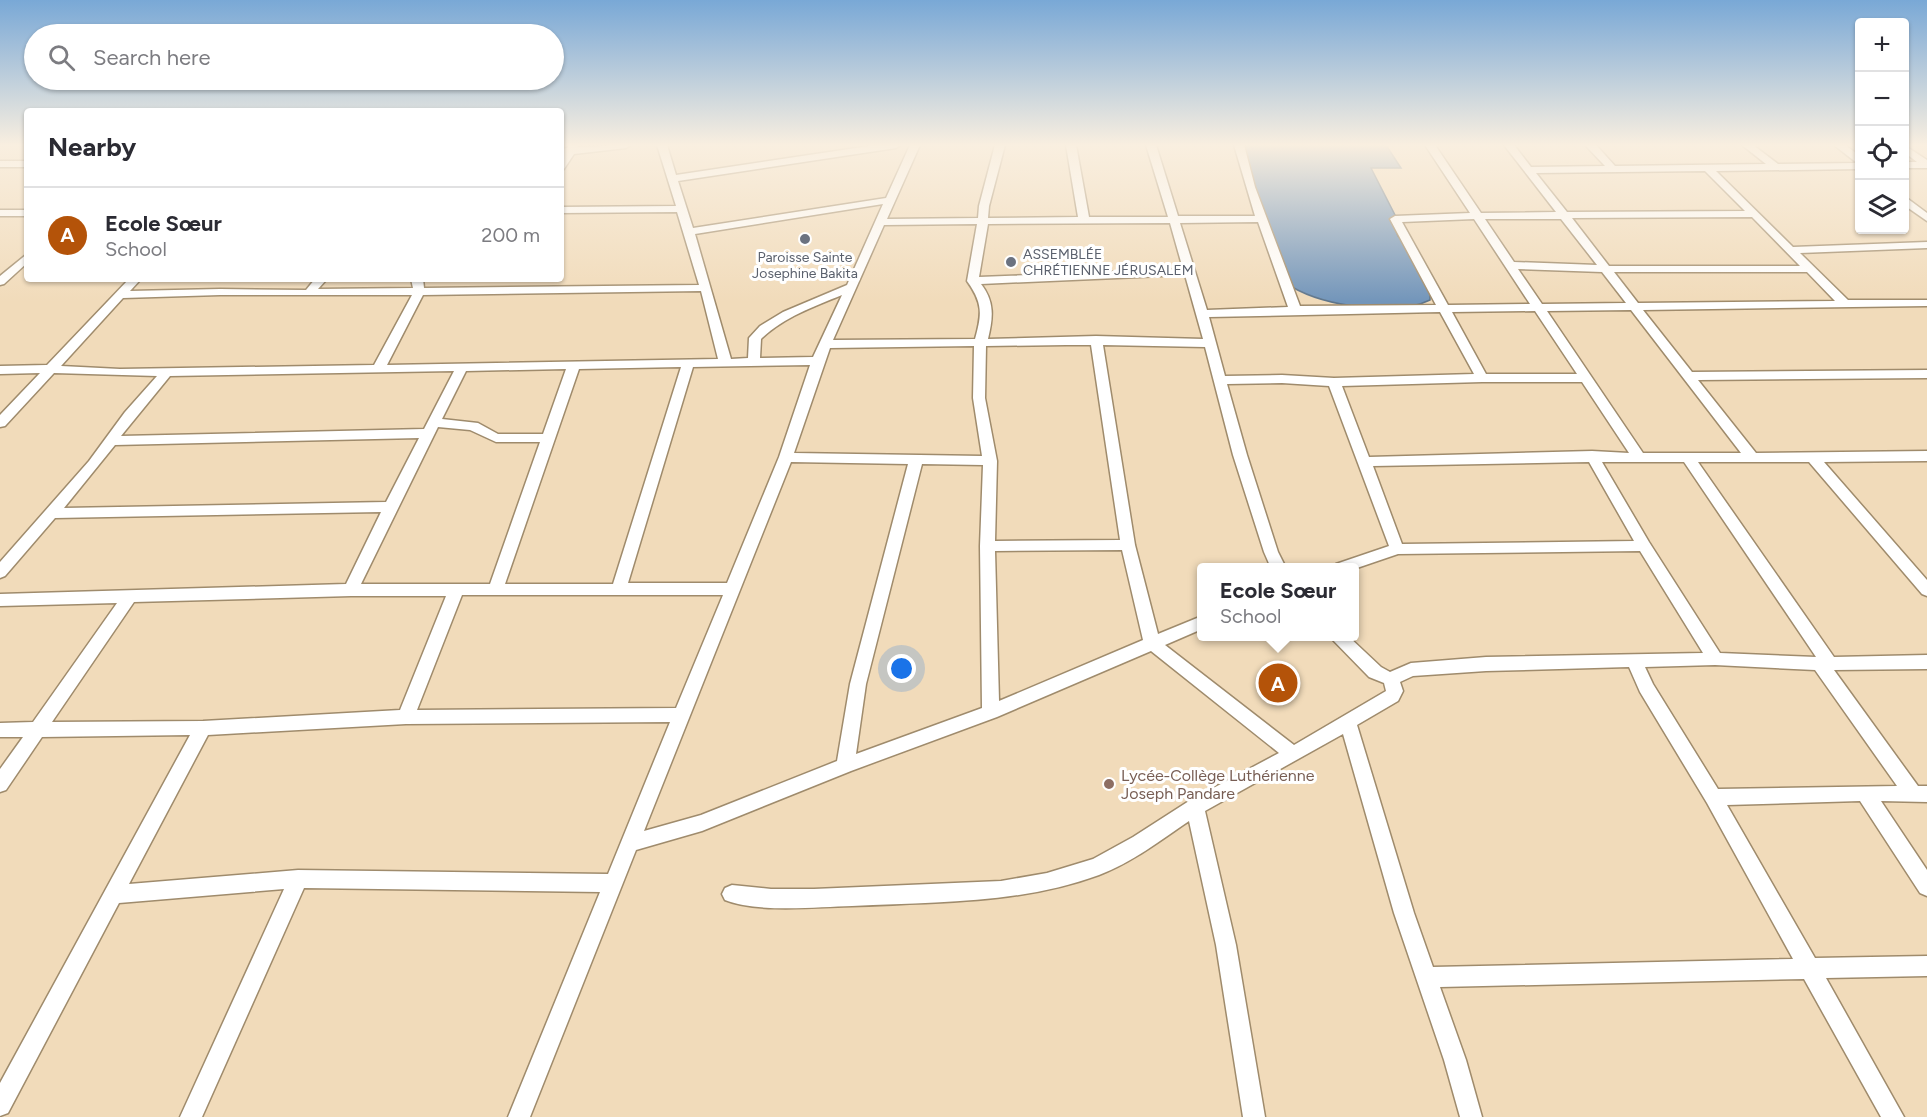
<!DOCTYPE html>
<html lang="en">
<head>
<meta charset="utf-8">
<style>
	:root { --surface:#fff; --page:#f7f7f7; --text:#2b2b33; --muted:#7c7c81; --line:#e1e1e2; --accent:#b45309 }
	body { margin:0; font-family:Figtree,sans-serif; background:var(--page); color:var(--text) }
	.controls { position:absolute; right:18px; top:18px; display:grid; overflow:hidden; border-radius:6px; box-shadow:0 2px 4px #0004 }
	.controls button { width:54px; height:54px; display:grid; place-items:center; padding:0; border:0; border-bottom:2px solid var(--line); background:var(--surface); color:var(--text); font:30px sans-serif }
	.you { position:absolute; left:902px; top:669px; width:21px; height:21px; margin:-15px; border:4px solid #fff; border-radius:50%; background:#1a73e8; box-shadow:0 0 0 9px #1a73e833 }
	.badge { display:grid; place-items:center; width:39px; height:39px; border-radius:50%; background:var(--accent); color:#fff; font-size:20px; font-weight:700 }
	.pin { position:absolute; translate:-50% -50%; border:3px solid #fff; box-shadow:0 2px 6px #0006 }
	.popup { position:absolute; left:1197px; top:563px; width:162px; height:78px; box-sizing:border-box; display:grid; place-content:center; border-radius:6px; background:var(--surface); filter:drop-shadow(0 2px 4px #0005); font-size:20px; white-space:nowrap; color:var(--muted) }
	.popup b { font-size:22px; color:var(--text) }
	.popup::after { content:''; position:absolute; left:50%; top:100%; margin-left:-12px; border:12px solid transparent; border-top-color:var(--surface) }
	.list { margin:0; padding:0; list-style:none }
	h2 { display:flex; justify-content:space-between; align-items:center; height:78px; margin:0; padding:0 24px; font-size:26px }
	h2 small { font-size:20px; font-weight:400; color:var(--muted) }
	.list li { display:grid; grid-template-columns:39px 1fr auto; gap:18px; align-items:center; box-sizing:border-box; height:96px; padding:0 24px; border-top:2px solid var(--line) }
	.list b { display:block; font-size:22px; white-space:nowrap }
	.list p { margin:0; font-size:20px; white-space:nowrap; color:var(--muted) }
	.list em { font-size:20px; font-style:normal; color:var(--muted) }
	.icon { flex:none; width:33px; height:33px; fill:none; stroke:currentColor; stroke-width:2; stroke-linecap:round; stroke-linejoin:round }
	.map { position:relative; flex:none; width:1927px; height:1117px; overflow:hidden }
	.search { position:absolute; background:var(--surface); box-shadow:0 2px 4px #0004; left:24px; top:24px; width:540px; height:66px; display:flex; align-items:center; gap:15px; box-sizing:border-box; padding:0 21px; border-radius:33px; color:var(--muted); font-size:22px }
	.panel { position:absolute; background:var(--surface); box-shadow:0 2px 4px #0004; left:24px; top:108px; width:540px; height:174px; border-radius:6px }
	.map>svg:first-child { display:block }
	.water { fill:#7295ba; stroke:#5e758b; stroke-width:1.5 }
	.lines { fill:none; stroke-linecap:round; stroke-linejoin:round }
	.minor-casing { stroke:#9f8b6c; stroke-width:3 }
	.minor { fill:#fff; fill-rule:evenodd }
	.worship-dot { fill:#6b7280; stroke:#fff; stroke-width:2 }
	.education-dot { fill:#8d6e63; stroke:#fff; stroke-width:2 }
	.labels { text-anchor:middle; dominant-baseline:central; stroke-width:6; stroke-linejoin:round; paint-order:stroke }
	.far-worship-label { font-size:14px; fill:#5b616d; stroke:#fff; text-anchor:start }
	.education-label { font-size:16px; fill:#785e54; stroke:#fff; text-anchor:start }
</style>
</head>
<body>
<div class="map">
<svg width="1927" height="1117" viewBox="0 0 1927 1117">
	<rect width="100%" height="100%" fill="#f1dbba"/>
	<path class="water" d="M 1243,145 L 1386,145 L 1401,168 L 1371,168 L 1395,215 L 1392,220 L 1398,236 L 1404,242 L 1430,293 L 1430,300 C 1396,317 1325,306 1292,287 L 1255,195 Z"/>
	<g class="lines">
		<g class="minor-casing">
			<path id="minor" d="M 569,145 L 579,145 L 577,147 L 631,145 L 626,148 L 574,154 L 564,169 L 561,170 L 563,155 L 561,155 L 561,149 L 567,148 Z
				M 657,145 L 667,145 L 676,175 L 876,145 L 901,145 L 896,148 L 678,181 L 693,228 L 886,198 L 910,145 L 920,145 L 887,219 L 978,218 L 979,206 L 995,145 L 1005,145 L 989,206 L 988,218 L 1078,217 L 1066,145 L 1076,145 L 1089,217 L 1168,217 L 1146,145 L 1156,145 L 1178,216 L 1255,216 L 1234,145 L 1244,145 L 1255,187 L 1300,306 L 1436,305 L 1390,219 L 1395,216 L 1470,213 L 1425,145 L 1435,145 L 1481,213 L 1556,212 L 1504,145 L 1514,145 L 1531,167 L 1605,166 L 1585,145 L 1596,145 L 1615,166 L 1766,164 L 1742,145 L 1753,145 L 1778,164 L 1857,163 L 1834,145 L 1845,145 L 1860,156 L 1860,169 L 1716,171 L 1793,247 L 1927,242 L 1927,248 L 1800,253 L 1848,300 L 1927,300 L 1927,306 L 1643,310 L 1692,372 L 1927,370 L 1927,378 L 1698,380 L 1756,453 L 1927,451 L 1927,461 L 1824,462 L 1927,580 L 1927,596 L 1922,594 L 1809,462 L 1698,462 L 1834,657 L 1927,655 L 1927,669 L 1834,670 L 1918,786 L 1927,786 L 1927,802 L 1881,801 L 1927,870 L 1927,896 L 1920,893 L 1860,801 L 1727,805 L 1815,958 L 1927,956 L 1927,976 L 1826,978 L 1904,1117 L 1881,1117 L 1804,979 L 1440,987 L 1466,1060 L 1482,1117 L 1460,1117 L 1444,1060 L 1394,913 L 1343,734 L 1205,811 L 1236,945 L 1265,1117 L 1243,1117 L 1216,945 L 1189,821 C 1161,840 1131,863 1099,875 C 1020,904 936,902 852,906 C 817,907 757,913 725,900 L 722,894 L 725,888 L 732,885 L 771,889 L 814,889 L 1001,881 L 1047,873 L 1093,859 L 1133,837 L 1189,801 L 1279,753 L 1151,651 L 997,717 L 851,771 L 702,831 L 636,850 L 530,1117 L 508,1117 L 600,892 L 304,888 L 202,1117 L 180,1117 L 284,889 L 119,903 L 8,1113 L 0,1116 L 0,1083 L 190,735 L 42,737 L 6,790 L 0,792 L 0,769 L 23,737 L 0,737 L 0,723 L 33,722 L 117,603 L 0,606 L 0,594 L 346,584 L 381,512 L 55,518 L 5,576 L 0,578 L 0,562 L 89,461 L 125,412 L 157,376 L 54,373 L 5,426 L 0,427 L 0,415 L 40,373 L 0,374 L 0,366 L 47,365 L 129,279 L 141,279 L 130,291 L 220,289 L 306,290 L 315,279 L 327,279 L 318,289 L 413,288 L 411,279 L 423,279 L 424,288 L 699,285 L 677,212 L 561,213 L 561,207 L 676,206 ZM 1705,171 L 1745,211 L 1567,212 L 1536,173 ZM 883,204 L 847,285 L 783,312 L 760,326 L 749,338 L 748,358 L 731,359 L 695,234 ZM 1752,217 L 1800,266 L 1609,266 L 1572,218 ZM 1474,219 L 1530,304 L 1448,305 L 1402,222 ZM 1485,219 L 1561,219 L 1597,265 L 1514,262 ZM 1258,222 L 1288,307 L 1207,310 L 1180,223 ZM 1170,223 L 1183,269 L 979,277 L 988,224 ZM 977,224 L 967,281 C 983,303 982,314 975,339 L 833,340 L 884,225 ZM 1518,269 L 1602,272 L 1626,303 L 1542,304 ZM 1614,272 L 1807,272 L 1835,301 L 1638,303 ZM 1185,275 L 1203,339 L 1096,336 L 988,339 C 993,318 995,302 981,284 ZM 701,291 L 718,359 L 387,365 L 423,295 ZM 220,295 L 412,295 L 374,365 L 120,369 L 61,366 L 123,298 ZM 842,295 L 813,357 L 760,358 L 761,339 C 784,317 813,307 842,295 ZM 1631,310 L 1741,453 L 1643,453 L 1547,311 ZM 1535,311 L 1577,374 L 1486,374 L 1452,312 ZM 1440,312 L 1474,374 L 1334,378 L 1282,375 L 1225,376 L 1209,317 ZM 1066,345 L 1091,345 L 1120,540 L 995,541 L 997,461 L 985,398 L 986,346 ZM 1103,345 L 1205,347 L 1233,455 L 1264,552 L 1271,568 L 1286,568 L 1278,552 L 1247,455 L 1227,384 L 1282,383 L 1329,386 L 1389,546 L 1336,564 L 1334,568 L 1354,569 L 1398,554 L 1640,551 L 1703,653 L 1486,657 L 1411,663 L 1390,672 L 1381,667 L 1348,636 L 1329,636 L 1369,677 L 1384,683 L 1386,691 L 1294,745 L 1165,645 L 1202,629 L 1202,616 L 1158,634 L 1135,545 ZM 974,346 L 973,398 L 982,456 L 794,453 L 830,348 ZM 810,365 L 779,457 L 727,583 L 628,583 L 693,367 ZM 681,367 L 613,584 L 505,584 L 579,369 ZM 566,369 L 543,434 L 498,434 L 478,423 L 442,419 L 466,371 ZM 454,371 L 424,429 L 121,436 L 170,376 ZM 1482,382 L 1582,382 L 1629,453 L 1592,451 L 1369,457 L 1342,386 ZM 438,427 L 470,430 L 496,442 L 540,442 L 490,584 L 361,584 ZM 419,438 L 386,502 L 64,508 L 115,445 ZM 791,462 L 908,464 L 850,684 L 837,761 L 701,815 L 644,831 ZM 1589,462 L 1634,541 L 1402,544 L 1373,466 ZM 1602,462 L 1684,462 L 1816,657 L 1720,653 L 1649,542 ZM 922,464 L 983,465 L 980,546 L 982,708 L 856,754 L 866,684 ZM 1122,550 L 1143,640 L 999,701 L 995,551 ZM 462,595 L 723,595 L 676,708 L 417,710 ZM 351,596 L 446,596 L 400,710 L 203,721 L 52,722 L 134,602 ZM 1715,665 L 1815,670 L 1897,786 L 1718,789 L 1653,684 L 1645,667 ZM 1629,667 L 1640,692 L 1707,803 L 1793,959 L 1433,967 L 1414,913 L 1357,725 L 1398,701 L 1403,691 L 1400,682 L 1413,676 L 1486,671 ZM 670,722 L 608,874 L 298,870 L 129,884 L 208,735 L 406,724 Z
				M 1904,145 L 1927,160 L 1927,168 L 1904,168 L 1904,162 L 1917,162 L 1904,152 Z
				M 0,161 L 27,161 L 27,167 L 0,167 Z
				M 1904,196 L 1927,213 L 1927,221 L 1904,205 Z
				M 0,210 L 27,210 L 27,216 L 0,216 Z
				M 27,254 L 27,263 L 4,284 L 0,285 L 0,276 Z"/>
		</g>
		<use href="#minor" class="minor"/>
	</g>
	<linearGradient id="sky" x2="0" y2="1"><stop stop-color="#79a8d6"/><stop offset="0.48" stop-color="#f9efe0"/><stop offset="1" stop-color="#f9efe0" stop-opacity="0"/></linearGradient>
	<rect width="1927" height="302" fill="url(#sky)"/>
	<g class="worship-dot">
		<circle cx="805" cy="239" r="6"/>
		<circle cx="1011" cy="262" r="6"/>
	</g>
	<circle class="education-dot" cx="1109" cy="784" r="6"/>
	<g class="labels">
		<g class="far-worship-label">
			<text x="1023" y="254">ASSEMBLÉE<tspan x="1023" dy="16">CHRÉTIENNE JÉRUSALEM</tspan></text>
			<text x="805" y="257" text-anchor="middle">Paroisse Sainte<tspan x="805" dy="16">Josephine Bakita</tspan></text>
		</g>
		<g class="education-label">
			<text x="1121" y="775">Lycée-Collège Luthérienne<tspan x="1121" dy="18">Joseph Pandare</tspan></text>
		</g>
	</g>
</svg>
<div class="controls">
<button>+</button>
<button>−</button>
<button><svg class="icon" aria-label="locate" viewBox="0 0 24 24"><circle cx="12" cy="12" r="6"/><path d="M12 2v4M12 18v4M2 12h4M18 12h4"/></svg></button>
<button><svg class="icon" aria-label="layers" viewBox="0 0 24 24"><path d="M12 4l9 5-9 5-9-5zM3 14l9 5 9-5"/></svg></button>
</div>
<div class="you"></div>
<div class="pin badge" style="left:1278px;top:683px">A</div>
<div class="popup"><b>Ecole Sœur</b>School</div>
<div class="search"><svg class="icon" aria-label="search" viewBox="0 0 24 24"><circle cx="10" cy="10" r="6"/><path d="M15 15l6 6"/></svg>Search here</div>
<section class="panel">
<h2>Nearby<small></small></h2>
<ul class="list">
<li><span class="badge">A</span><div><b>Ecole Sœur</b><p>School</p></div><em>200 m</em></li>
</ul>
</section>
</div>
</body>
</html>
